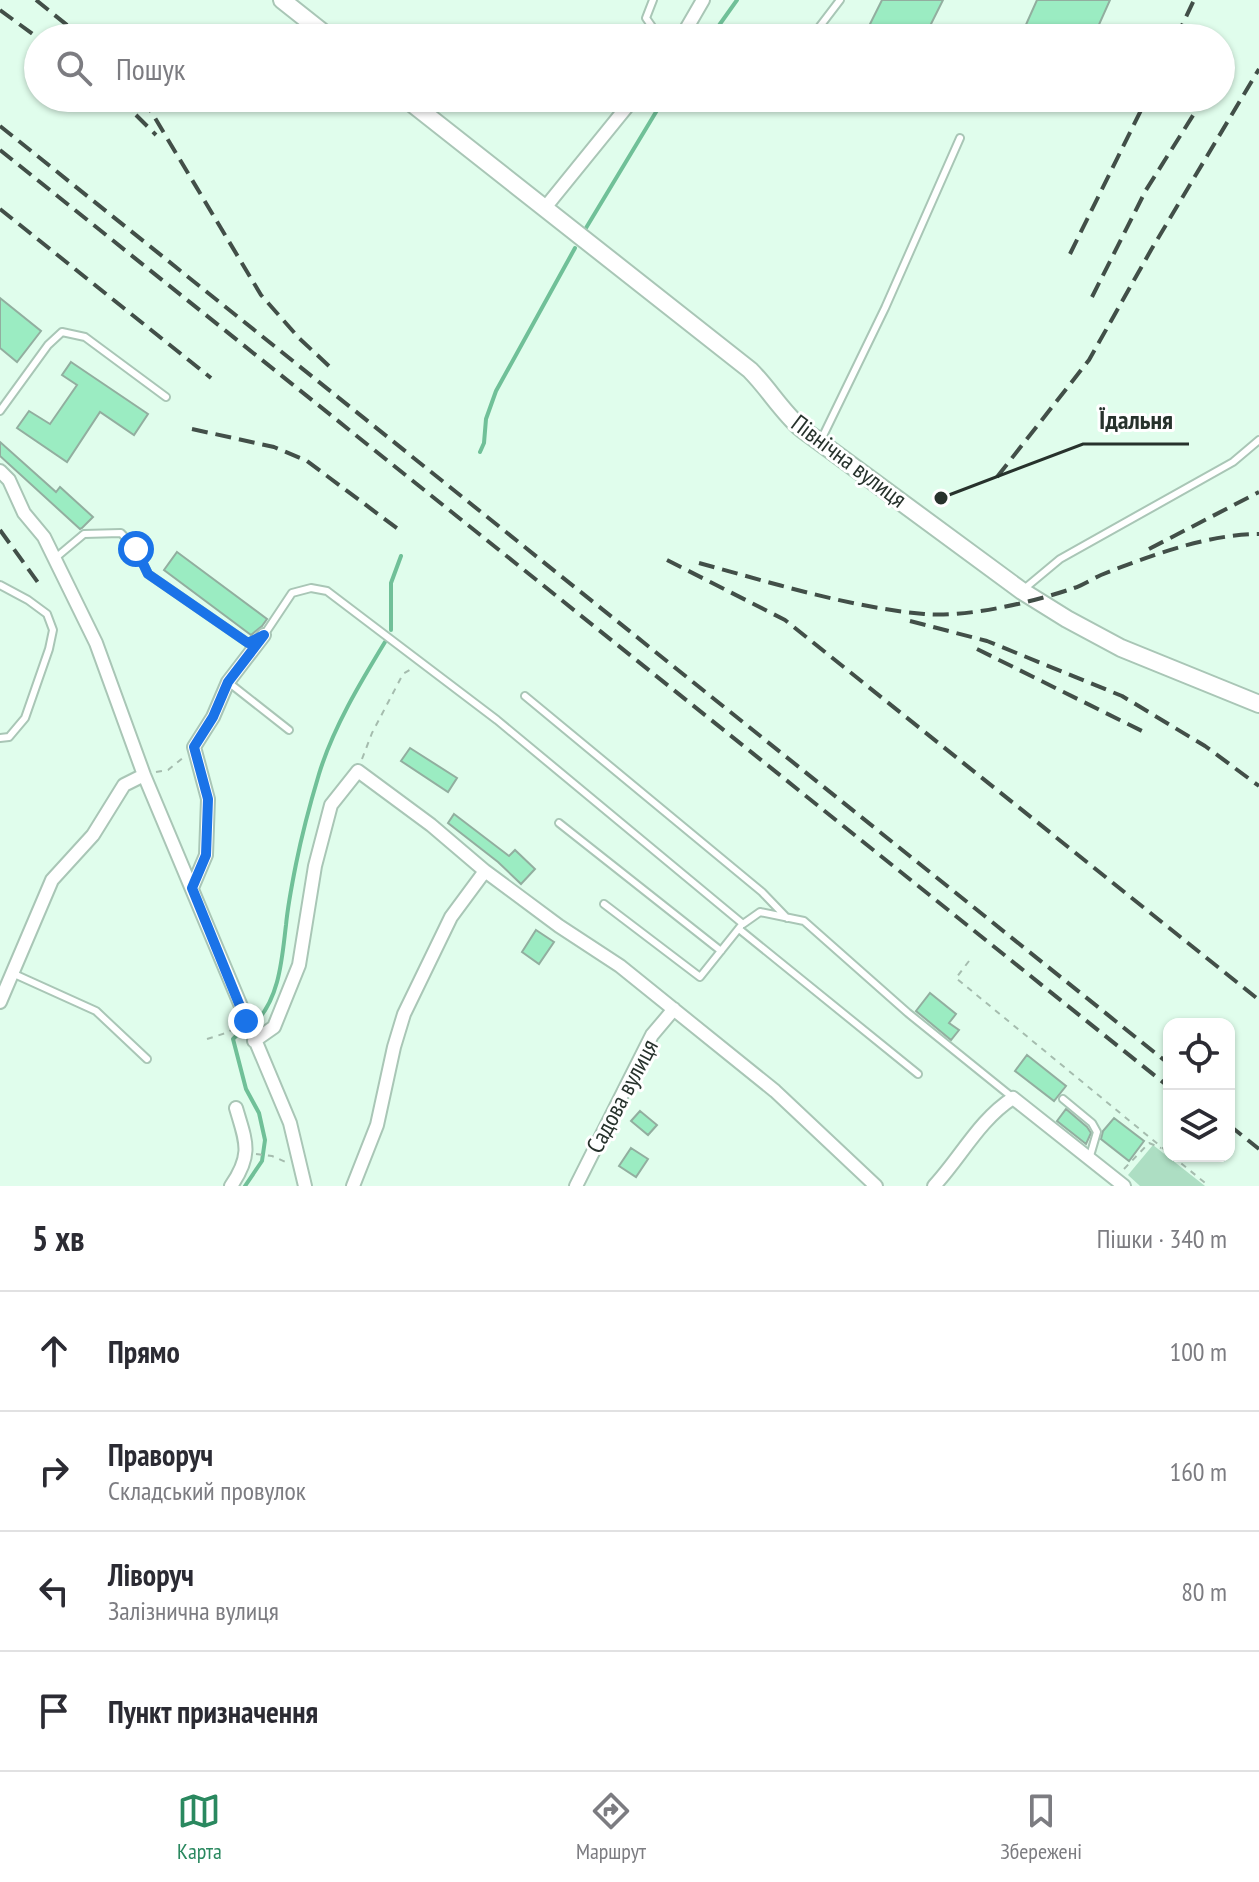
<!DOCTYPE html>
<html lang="uk">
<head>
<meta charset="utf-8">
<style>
	:root { --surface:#fff; --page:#f7f7f7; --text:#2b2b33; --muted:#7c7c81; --line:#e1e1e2; --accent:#2a885f }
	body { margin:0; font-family:"PT Sans Narrow",sans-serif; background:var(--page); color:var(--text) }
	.controls { position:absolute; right:24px; bottom:24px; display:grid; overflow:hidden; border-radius:16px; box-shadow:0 2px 6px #0004 }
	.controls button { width:72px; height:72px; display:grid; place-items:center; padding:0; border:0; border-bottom:2px solid var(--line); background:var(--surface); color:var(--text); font:40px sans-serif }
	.stop { position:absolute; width:24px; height:24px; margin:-18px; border:6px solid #1a73e8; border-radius:50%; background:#fff }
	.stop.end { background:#1a73e8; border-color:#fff; box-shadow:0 2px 8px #0008 }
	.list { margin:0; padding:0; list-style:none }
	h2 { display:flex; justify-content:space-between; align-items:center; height:104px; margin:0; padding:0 32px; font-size:34px }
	h2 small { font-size:26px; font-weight:400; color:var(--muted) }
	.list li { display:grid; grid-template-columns:52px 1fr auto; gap:24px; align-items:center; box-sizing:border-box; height:120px; padding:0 32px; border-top:2px solid var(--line) }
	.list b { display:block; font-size:30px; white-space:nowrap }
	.list p { margin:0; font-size:26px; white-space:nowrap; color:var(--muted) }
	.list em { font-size:26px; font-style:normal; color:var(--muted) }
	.icon { flex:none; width:44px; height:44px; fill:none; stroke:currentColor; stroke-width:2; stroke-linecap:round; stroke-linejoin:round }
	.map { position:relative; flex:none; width:1259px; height:1186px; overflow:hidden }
	.search { position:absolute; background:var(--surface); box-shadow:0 2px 6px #0004; left:24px; right:24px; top:24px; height:88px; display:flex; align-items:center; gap:20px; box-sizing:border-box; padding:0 28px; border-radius:44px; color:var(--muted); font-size:30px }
	.sheet { height:584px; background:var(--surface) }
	nav { display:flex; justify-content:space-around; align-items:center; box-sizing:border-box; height:112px; border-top:2px solid var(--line); background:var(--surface); font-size:22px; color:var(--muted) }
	nav a { display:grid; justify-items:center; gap:4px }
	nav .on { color:var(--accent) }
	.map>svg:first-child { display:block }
	.green { fill:#addec3 }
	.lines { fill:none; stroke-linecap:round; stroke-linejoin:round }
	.stream { stroke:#70c098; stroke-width:4 }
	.building { fill:#9becc2; stroke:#92ae9f; stroke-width:2 }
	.lane-casing { stroke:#a9c6b6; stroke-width:10 }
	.street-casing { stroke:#a9c6b6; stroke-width:16 }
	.secondary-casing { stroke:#a9c6b6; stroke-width:20 }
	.path { stroke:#a5bcae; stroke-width:2; stroke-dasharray:6 6; stroke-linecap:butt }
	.lane { stroke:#fff; stroke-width:6 }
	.street { stroke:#fff; stroke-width:12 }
	.secondary { stroke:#fff; stroke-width:16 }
	.rail { stroke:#424f48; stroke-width:4; stroke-dasharray:16 8; stroke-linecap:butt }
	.route { stroke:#1a73e8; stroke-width:10 }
	.labels { text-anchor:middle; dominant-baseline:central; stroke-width:6; stroke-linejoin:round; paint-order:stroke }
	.street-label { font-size:24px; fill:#27322c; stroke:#fff }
	.leader { fill:none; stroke:#27322c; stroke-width:3 }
	.callout-dot { fill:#27322c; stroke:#fff; stroke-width:3 }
	.callout-label { font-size:26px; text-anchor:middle; font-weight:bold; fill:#27322c; stroke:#fff; stroke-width:6; stroke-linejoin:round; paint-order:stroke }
</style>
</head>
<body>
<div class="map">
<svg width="1259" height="1186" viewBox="0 0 1259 1186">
	<rect width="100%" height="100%" fill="#e0fdec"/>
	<path class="green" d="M 1153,1145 L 1205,1186 L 1140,1186 L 1128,1175 Z"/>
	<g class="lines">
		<path class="stream" d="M 710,38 L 737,0
			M 586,228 L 659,107
			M 480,452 L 484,443 L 486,419 L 496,391 L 575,248
			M 391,630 L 391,583 L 401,556
			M 255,1023 C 280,998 282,957 286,925 C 288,904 292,884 296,864 C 302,834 310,804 319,774 C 333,728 360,683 385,642
			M 242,1030 L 233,1039 L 246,1089 L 259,1113 L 265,1140 L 262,1161 L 245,1186"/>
	</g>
	<path class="building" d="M 882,0 L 943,0 L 924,38 L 863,38 Z
		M 1037,0 L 1110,0 L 1093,38 L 1020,38 Z
		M 0,298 L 41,331 L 17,362 L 0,348 Z
		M 71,362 L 148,414 L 134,435 L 100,412 L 67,462 L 17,428 L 29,411 L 50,424 L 77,385 L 62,375 Z
		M 0,442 L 56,492 L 60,487 L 93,517 L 82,528 L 80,529 L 0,456 Z
		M 177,552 L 267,619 L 262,626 L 251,635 L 164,570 Z
		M 410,748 L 457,778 L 448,792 L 401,761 Z
		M 454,814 L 509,856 L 515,850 L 535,869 L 521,884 L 498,862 L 448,823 Z
		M 536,930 L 554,942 L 539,964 L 522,952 Z
		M 930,993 L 956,1014 L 949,1023 L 959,1030 L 951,1040 L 916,1011 Z
		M 1027,1055 L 1066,1086 L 1054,1101 L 1015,1071 Z
		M 1066,1109 L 1087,1127 L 1091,1133 L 1086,1144 L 1057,1121 Z
		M 640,1111 L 657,1125 L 648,1135 L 631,1121 Z
		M 1114,1118 L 1144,1141 L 1129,1161 L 1101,1139 L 1103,1131 Z
		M 631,1148 L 648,1159 L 636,1177 L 619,1166 Z"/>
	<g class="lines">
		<g class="lane-casing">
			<path id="lane" d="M 653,0 L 646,18 L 660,38
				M 811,38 L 840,0
				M 0,411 L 48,345 L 62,332 L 85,337 L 166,397
				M 821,440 L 885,308 L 960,138
				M 53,560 L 84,534 L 121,533 L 136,549 L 148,574 L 248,643 L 264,635 L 292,593 L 311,588 L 327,591 L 497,720 L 743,924 L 760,912 L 804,921 L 908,1013 L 1012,1097
				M 0,585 L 28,600 L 47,614 L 53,630 L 49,649 L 25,718 L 9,737 L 0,738
				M 1024,589 L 1060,559 L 1233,462 L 1259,440
				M 228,682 L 289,730
				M 525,696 L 762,892 L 787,918
				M 559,823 L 721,951
				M 604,904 L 700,977 L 740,927
				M 739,929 L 918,1074
				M 12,973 L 96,1011 L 147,1059
				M 1063,1099 L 1092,1123 L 1097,1132 L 1090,1156"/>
		</g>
		<g class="street-casing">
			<path id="street" d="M 681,38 L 703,0
				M 544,209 L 634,98
				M 0,471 L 9,480 L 24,513 L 44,537 L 96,643 L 144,775 L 290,1123 L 305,1186
				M 192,888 L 206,855 L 208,799 L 194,747 L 213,717 L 228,682 L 264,635
				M 0,1002 L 52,880 L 93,835 L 124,785 L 144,775
				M 254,1041 L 274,1027 L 299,965 L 315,866 L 331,805 L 358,771 L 431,825 L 485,871 L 559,926 L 620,966 L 775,1091 L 876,1186
				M 231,1186 C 253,1154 246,1142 236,1108
				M 353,1186 L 377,1125 L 394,1047 L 404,1014 L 451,917 L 485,871
				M 576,1186 L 652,1035 L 674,1009
				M 934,1186 C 961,1157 979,1120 1013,1098 L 1124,1186"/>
		</g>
		<g class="secondary-casing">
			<path id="secondary" d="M 282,0 L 330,38
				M 405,98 L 750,370 C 769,389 782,412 802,429 L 1022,591 L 1067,619 L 1121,648 L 1259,704"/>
		</g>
		<path class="path" d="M 362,759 L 372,733 L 403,674 L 413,668
			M 156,772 L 168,770 L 184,757
			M 969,961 L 956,978 L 1165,1150
			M 207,1039 L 229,1032 L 235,1026
			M 256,1154 L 272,1156 L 288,1163
			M 1172,1156 L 1209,1186
			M 1124,1169 L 1149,1143 L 1161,1148"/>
		<use href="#lane" class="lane"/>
		<use href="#street" class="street"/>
		<use href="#secondary" class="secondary"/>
		<path class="rail" d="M 36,0 L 83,38
			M 0,10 L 38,38
			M 1176,38 L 1194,0
			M 119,98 L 156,135
			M 143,98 L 261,295 L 299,338 L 330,367
			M 0,126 L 1169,1064
			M 0,150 L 1169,1087
			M 0,209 L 211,378
			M 1070,254 L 1147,98
			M 1092,297 L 1146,190 L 1204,98
			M 192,429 L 274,447 L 307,461 L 398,529
			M 997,477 L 1089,360 L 1151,250 L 1259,69
			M 0,530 L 42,588
			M 1149,549 L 1259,492
			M 667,560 L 785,620 L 1259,1000
			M 699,563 C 773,583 848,607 924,614 C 966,618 1034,602 1074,588 C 1083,585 1092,579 1101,575 C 1148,556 1209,534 1259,534
			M 910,621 L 987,641 L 1122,696 L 1205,746 L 1259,786
			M 977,649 L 1146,733
			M 1229,1125 L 1259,1149"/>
	</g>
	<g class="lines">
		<path class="route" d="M 136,549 L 148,574 L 248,643 L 264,635 L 228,682 L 213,717 L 194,747 L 208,799 L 206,855 L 192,888 L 246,1021"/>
	</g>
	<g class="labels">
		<g class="street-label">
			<text transform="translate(849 461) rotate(37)">Північна вулиця</text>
			<text transform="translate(622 1096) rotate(-62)">Садова вулиця</text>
		</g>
	</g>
	<path class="leader" d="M941 498L1083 444H1189"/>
	<circle class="callout-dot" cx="941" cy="498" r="8"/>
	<g class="callout-label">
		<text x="1136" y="429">Їдальня</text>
	</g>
</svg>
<div class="controls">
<button><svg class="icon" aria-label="locate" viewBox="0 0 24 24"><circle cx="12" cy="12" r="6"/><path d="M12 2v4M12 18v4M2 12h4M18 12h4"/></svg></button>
<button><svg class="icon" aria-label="layers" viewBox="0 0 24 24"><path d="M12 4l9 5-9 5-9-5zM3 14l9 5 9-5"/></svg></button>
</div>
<div class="stop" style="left:136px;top:549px"></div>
<div class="stop end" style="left:246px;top:1021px"></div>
<div class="search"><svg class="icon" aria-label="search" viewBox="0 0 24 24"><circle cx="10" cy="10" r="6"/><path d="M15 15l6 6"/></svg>Пошук</div>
</div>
<section class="sheet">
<h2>5 хв<small>Пішки · 340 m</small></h2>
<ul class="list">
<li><svg class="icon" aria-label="ahead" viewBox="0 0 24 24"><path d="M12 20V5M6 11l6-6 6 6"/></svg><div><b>Прямо</b></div><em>100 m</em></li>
<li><svg class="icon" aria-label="right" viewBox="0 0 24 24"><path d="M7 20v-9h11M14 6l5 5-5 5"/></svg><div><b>Праворуч</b><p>Складський провулок</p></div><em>160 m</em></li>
<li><svg class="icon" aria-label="left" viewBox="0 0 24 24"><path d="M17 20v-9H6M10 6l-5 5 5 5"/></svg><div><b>Ліворуч</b><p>Залізнична вулиця</p></div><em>80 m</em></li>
<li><svg class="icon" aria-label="arrive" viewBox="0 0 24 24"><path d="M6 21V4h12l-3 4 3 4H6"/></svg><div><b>Пункт призначення</b></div></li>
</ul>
</section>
<nav>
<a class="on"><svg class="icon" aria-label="map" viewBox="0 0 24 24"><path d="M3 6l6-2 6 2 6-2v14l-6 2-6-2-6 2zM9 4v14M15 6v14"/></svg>Карта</a>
<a><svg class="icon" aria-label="directions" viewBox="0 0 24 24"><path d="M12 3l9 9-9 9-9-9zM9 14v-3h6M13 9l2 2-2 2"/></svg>Маршрут</a>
<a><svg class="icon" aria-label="saved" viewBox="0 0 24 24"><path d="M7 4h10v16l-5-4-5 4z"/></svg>Збережені</a>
</nav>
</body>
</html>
